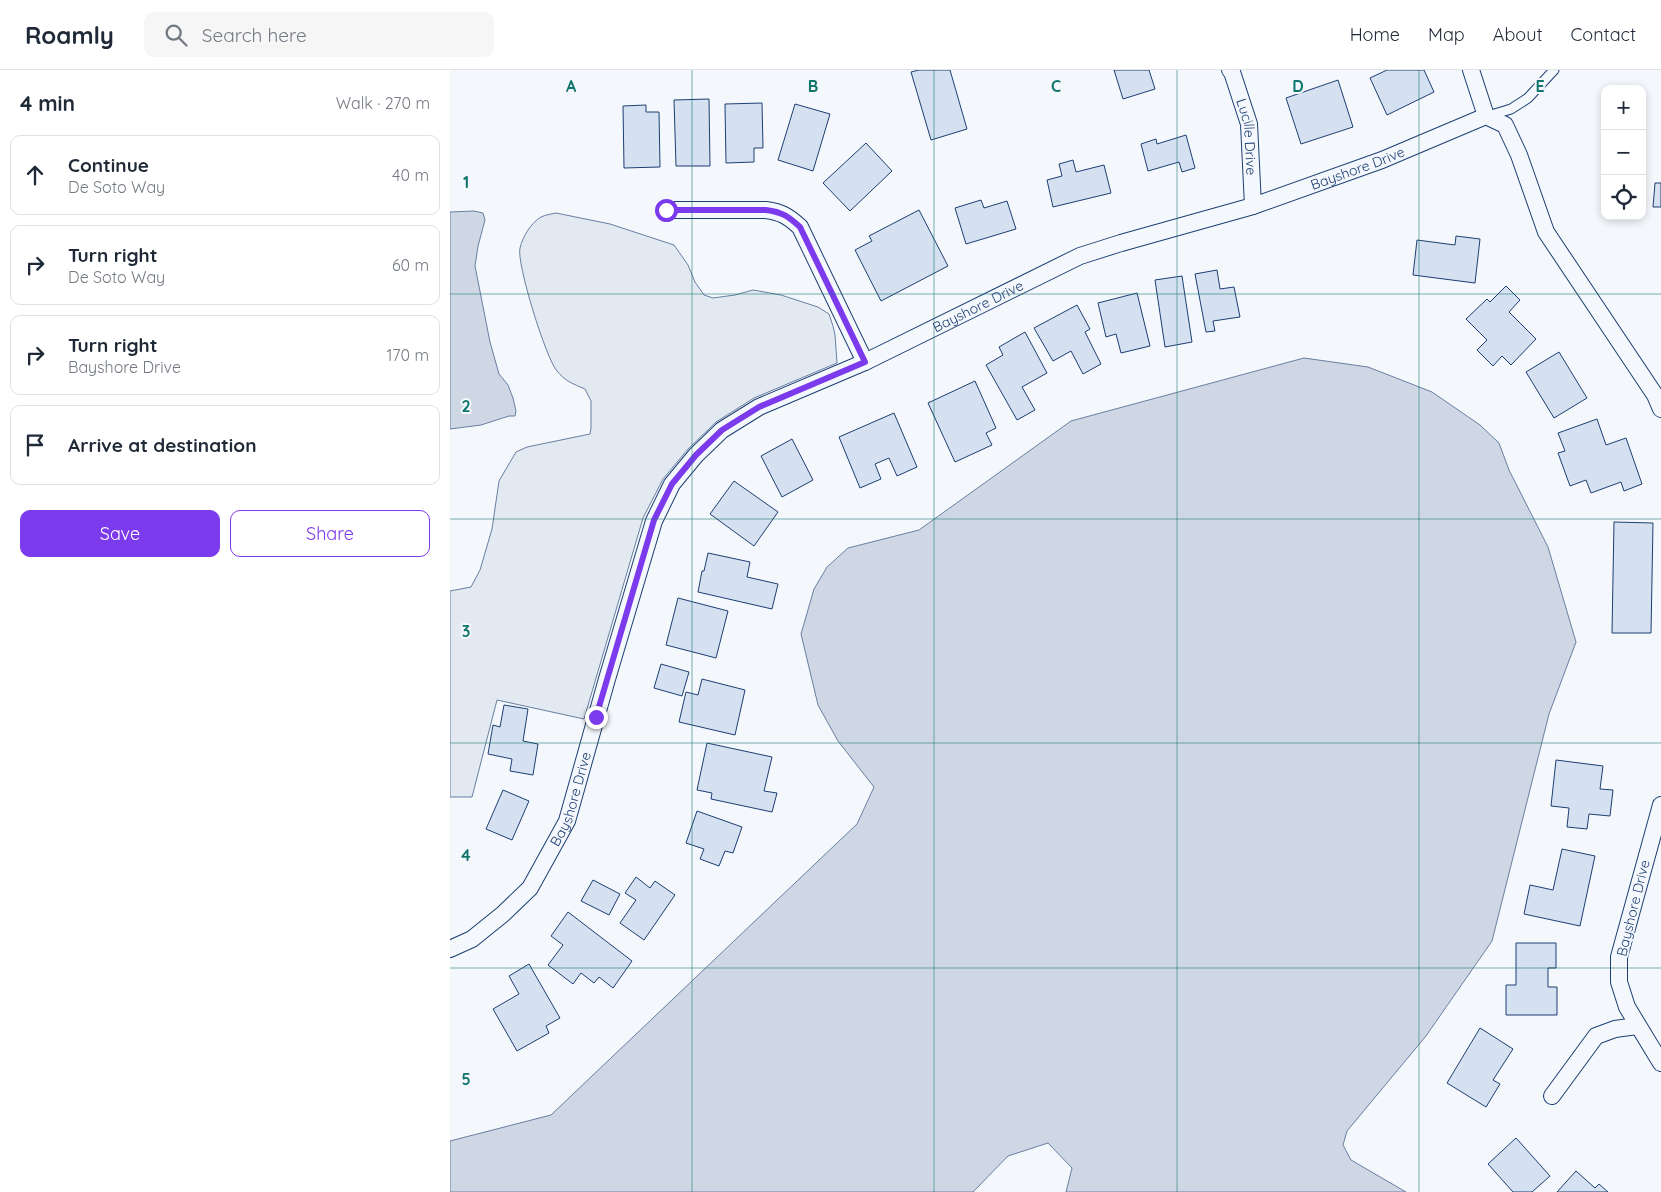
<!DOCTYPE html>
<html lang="en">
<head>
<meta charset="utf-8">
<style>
	:root { --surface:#fff; --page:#f6f6f7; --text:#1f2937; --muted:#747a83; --line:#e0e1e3; --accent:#7c3aed }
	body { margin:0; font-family:Quicksand,sans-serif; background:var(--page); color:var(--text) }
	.controls { position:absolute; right:15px; top:15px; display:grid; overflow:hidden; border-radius:10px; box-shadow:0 2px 8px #0003 }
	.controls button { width:45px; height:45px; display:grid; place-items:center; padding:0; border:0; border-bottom:1px solid var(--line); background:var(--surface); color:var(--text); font:25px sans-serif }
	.stop { position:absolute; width:15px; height:15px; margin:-11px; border:4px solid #7c3aed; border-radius:50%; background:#fff }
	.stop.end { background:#7c3aed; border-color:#fff; box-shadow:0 1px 5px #0008 }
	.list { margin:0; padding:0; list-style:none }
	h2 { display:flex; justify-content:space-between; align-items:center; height:65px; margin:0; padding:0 20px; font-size:21px }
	h2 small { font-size:16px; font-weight:400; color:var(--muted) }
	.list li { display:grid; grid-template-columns:32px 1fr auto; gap:15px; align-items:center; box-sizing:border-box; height:80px; margin:0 10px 10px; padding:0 10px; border:1px solid var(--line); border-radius:10px }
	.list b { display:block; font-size:19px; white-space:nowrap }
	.list p { margin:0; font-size:16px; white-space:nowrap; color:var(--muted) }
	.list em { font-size:16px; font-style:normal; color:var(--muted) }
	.actions { display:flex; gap:10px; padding:15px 20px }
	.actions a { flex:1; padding:11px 0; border:1px solid var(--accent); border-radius:10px; text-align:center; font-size:18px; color:var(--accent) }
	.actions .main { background:var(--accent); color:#fff }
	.icon { flex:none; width:28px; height:28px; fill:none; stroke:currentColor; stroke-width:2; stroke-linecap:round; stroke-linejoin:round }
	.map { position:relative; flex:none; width:1211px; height:1122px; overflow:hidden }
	header { display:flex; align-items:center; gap:30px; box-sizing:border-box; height:70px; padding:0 25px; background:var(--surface); border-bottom:1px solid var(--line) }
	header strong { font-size:24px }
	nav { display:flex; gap:28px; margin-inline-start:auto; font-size:18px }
	.search { width:350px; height:45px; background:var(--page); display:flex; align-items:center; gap:12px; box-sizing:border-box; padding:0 18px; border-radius:10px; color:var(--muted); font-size:19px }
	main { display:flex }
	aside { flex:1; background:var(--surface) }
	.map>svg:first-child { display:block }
	.green { fill:#e3e9f0; stroke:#687fa3 }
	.water { fill:#cfd7e4; stroke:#687fa3 }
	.building { fill:#d5e0f0; stroke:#1d3f73 }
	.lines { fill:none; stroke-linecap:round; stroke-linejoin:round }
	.lane-casing { stroke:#1d3f73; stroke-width:11 }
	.street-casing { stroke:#1d3f73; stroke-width:18 }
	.lane { stroke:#f4f7fb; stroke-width:9 }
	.street { stroke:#f4f7fb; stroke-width:16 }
	.route { stroke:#7c3aed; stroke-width:6 }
	.grid { fill:none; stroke:#0f766e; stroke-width:1; stroke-opacity:0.55 }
	.labels { text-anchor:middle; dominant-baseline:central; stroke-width:4; stroke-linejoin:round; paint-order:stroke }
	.street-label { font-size:14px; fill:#1d3f73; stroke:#f4f7fb }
	.grid-label { font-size:16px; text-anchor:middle; font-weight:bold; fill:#0f766e; stroke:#f4f7fb; stroke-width:4; stroke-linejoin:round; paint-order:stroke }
</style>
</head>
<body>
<header>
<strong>Roamly</strong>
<div class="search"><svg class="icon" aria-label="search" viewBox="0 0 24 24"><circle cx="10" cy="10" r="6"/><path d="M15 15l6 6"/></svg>Search here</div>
<nav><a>Home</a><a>Map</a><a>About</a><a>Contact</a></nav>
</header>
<main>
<aside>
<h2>4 min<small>Walk · 270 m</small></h2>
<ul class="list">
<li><svg class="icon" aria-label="ahead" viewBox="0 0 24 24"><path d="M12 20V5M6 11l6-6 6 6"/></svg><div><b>Continue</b><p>De Soto Way</p></div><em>40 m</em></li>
<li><svg class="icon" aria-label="right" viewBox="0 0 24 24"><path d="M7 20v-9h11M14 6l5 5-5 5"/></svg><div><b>Turn right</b><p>De Soto Way</p></div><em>60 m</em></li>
<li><svg class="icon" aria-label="right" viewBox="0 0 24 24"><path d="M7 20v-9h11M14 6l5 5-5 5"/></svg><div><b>Turn right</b><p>Bayshore Drive</p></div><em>170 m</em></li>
<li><svg class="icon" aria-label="arrive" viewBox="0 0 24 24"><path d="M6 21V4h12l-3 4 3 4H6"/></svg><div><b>Arrive at destination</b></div></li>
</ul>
<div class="actions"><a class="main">Save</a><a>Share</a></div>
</aside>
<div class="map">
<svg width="1211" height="1122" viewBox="0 0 1211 1122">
	<rect width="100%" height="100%" fill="#f4f7fb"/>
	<path class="green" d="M 106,143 L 160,154 L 224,175 L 238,195 L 245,212 L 254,225 L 263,228 L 285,225 L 303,220 L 331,225 L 368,237 L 379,244 L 383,256 L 385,265 L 387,293 L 304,328 L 266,352 L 238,379 L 213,409 L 193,448 L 134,649 L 47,630 L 22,727 L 0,727 L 0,521 L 21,517 L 30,500 L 42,459 L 49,411 L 66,382 L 77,377 L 140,364 L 141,358 L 141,331 L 135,319 C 123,314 115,311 107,301 C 96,289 66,192 70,178 C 73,166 81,153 91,147 C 95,145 101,144 106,143 Z"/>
	<path class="water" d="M 24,141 L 33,143 L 35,150 L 28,176 L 25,196 L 40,272 L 49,304 L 58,315 L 63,328 L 66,341 L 65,346 L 59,346 L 31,355 L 0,359 L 0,142 Z
		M 854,288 L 918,297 L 982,322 L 1030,355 L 1049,373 L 1059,400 L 1098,477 L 1126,572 L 1099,644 L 1042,871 L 976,966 L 897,1061 L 893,1075 L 901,1090 L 956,1122 L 616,1122 L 622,1098 L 598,1073 L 558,1086 L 523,1122 L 0,1122 L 0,1071 L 101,1045 L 407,754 L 424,717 L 388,671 L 368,635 L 351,564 L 364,519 L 377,497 L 398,478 L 469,460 L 621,351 Z"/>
	<path class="building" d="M 469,0 L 500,0 L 517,59 L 481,70 L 461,2 Z
		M 664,0 L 699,0 L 705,19 L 673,29 Z
		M 937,0 L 974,0 L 984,22 L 937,45 L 920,8 Z
		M 888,10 L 903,57 L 851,74 L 836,28 Z
		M 259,29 L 260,96 L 226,96 L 224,30 Z
		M 312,33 L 313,78 L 304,78 L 304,92 L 276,93 L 275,34 Z
		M 345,34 L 380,44 L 363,101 L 328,90 Z
		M 196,35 L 196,42 L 209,42 L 210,97 L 174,98 L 173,36 Z
		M 736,65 L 745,98 L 732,102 L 729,92 L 698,101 L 691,74 L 706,69 L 707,74 Z
		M 416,73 L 442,101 L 400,141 L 373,113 Z
		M 623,90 L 626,102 L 654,95 L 661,123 L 603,137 L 597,110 L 612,106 L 609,94 Z
		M 1205,113 L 1211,113 L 1211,137 L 1203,137 Z
		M 531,130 L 534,138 L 557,131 L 566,159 L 516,174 L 505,138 Z
		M 469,140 L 498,196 L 431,231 L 405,180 L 422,171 L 419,166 Z
		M 1006,166 L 1030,169 L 1025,213 L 963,205 L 967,170 L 1005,175 Z
		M 767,200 L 770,219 L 784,217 L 790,247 L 763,251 L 765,261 L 756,262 L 745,204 Z
		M 732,206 L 742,272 L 715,277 L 705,210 Z
		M 1056,216 L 1070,230 L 1059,242 L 1086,269 L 1061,295 L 1052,286 L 1043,296 L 1027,280 L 1037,270 L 1016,249 L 1037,229 L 1040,232 Z
		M 687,223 L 700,276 L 671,283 L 666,264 L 656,267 L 648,233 Z
		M 627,235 L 640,259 L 635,262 L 651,294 L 633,304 L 621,281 L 603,291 L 584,258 Z
		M 575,262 L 597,303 L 572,317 L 585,340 L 567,350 L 536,295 L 553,285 L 549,277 Z
		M 1109,282 L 1137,328 L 1104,348 L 1076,302 Z
		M 525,311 L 546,358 L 536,363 L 542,375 L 505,392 L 478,333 Z
		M 444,343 L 467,397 L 447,406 L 439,388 L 425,394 L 431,409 L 410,418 L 389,367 Z
		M 1147,349 L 1156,375 L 1176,368 L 1192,414 L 1174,421 L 1171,412 L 1141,423 L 1136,410 L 1120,416 L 1108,383 L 1115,381 L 1108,363 Z
		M 342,369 L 363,410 L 332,427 L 311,386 Z
		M 284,411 L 328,442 L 304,476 L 260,444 Z
		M 1164,452 L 1203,453 L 1201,563 L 1162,563 Z
		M 258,483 L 300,492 L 297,507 L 328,514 L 322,539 L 248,522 L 252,501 L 254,501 Z
		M 228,528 L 278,541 L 266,588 L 216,575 Z
		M 211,594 L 239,602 L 232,626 L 204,618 Z
		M 252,609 L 295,620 L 285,665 L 229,652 L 236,622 L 248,625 Z
		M 54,635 L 78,639 L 73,671 L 88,674 L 83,705 L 60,701 L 62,689 L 38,684 L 43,655 L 50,657 Z
		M 257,673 L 322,687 L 314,721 L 327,723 L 322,742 L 261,729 L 262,723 L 247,720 Z
		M 1106,690 L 1153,696 L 1150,719 L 1163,720 L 1160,746 L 1139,744 L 1137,759 L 1117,757 L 1119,738 L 1101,736 Z
		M 53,720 L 79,731 L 62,770 L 36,759 Z
		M 247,741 L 292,757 L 283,783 L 275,781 L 269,796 L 250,789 L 254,779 L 236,773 Z
		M 1112,779 L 1145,786 L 1130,856 L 1074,844 L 1080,815 L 1103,820 Z
		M 186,807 L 200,818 L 205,811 L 225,825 L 194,870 L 170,853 L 186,830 L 175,823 Z
		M 143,810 L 170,824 L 159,845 L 131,831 Z
		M 118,842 L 182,891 L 163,918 L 149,907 L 144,913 L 131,903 L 123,914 L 98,895 L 113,875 L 101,866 Z
		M 1066,873 L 1106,873 L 1106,898 L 1098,898 L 1098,917 L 1107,917 L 1107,945 L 1056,945 L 1056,915 L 1066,915 Z
		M 79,894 L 110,948 L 96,956 L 99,963 L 67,981 L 43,939 L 69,924 L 59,906 Z
		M 1030,958 L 1063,979 L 1043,1010 L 1050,1014 L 1036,1037 L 997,1013 Z
		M 1066,1068 L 1100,1106 L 1082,1122 L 1063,1122 L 1038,1094 Z
		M 1126,1101 L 1145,1118 L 1149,1114 L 1158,1122 L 1107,1122 Z"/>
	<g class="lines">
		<g class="lane-casing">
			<path id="lane" d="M 1038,46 L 1061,39 L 1078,28 L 1104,0"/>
		</g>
		<g class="street-casing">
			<g id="street">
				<path id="s1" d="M 780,0 L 782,2 L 799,54 L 803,136"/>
				<path d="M 1021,0 L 1036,46"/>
				<path d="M 216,140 L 316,140 C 331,142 338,146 350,157 L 415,292"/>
				<path d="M 1211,735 L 1169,887 L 1169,912 L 1177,937 L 1211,993"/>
				<path id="s2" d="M 0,879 L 22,869 L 53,844 L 80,818 L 117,751 L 157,609 L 204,451 L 222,414 L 246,385 L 272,360 L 309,337 L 415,292 L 630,186 L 671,173 L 803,136 L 932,90 L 1036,46 L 1055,55 L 1069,85 L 1096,162 L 1205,325 L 1211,339"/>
				<path d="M 1102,1026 L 1146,966 L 1165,959 L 1187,956"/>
			</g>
		</g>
		<use href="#lane" class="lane"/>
		<use href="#street" class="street"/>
	</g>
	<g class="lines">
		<path class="route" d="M 146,647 L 204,450 L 222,414 L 246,385 L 272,360 L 309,337 L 415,292 L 350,157 C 338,146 332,142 316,140 L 216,140"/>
	</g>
	<path class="grid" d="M 242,0 L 242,1122M 484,0 L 484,1122M 727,0 L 727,1122M 969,0 L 969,1122M 0,224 L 1211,224M 0,449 L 1211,449M 0,673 L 1211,673M 0,898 L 1211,898"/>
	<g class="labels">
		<g class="street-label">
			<text stroke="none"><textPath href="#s1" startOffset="70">Lucille Drive</textPath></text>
			<text stroke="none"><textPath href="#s2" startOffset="1295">Bayshore Drive</textPath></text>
			<text stroke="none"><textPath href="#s2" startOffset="890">Bayshore Drive</textPath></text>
			<text stroke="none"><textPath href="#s2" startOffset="200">Bayshore Drive</textPath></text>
			<text transform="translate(1183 838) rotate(-76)">Bayshore Drive</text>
		</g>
	</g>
	<g class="grid-label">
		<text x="121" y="22">A</text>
		<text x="363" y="22">B</text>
		<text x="606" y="22">C</text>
		<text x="848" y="22">D</text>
		<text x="1090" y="22">E</text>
		<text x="16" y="118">1</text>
		<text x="16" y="342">2</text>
		<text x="16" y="567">3</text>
		<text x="16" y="791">4</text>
		<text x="16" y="1015">5</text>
	</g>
</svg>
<div class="controls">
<button>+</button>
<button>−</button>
<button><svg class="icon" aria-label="locate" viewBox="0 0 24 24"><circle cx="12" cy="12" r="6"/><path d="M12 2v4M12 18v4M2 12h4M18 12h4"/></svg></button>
</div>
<div class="stop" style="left:216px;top:140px"></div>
<div class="stop end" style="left:146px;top:647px"></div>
</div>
</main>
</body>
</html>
